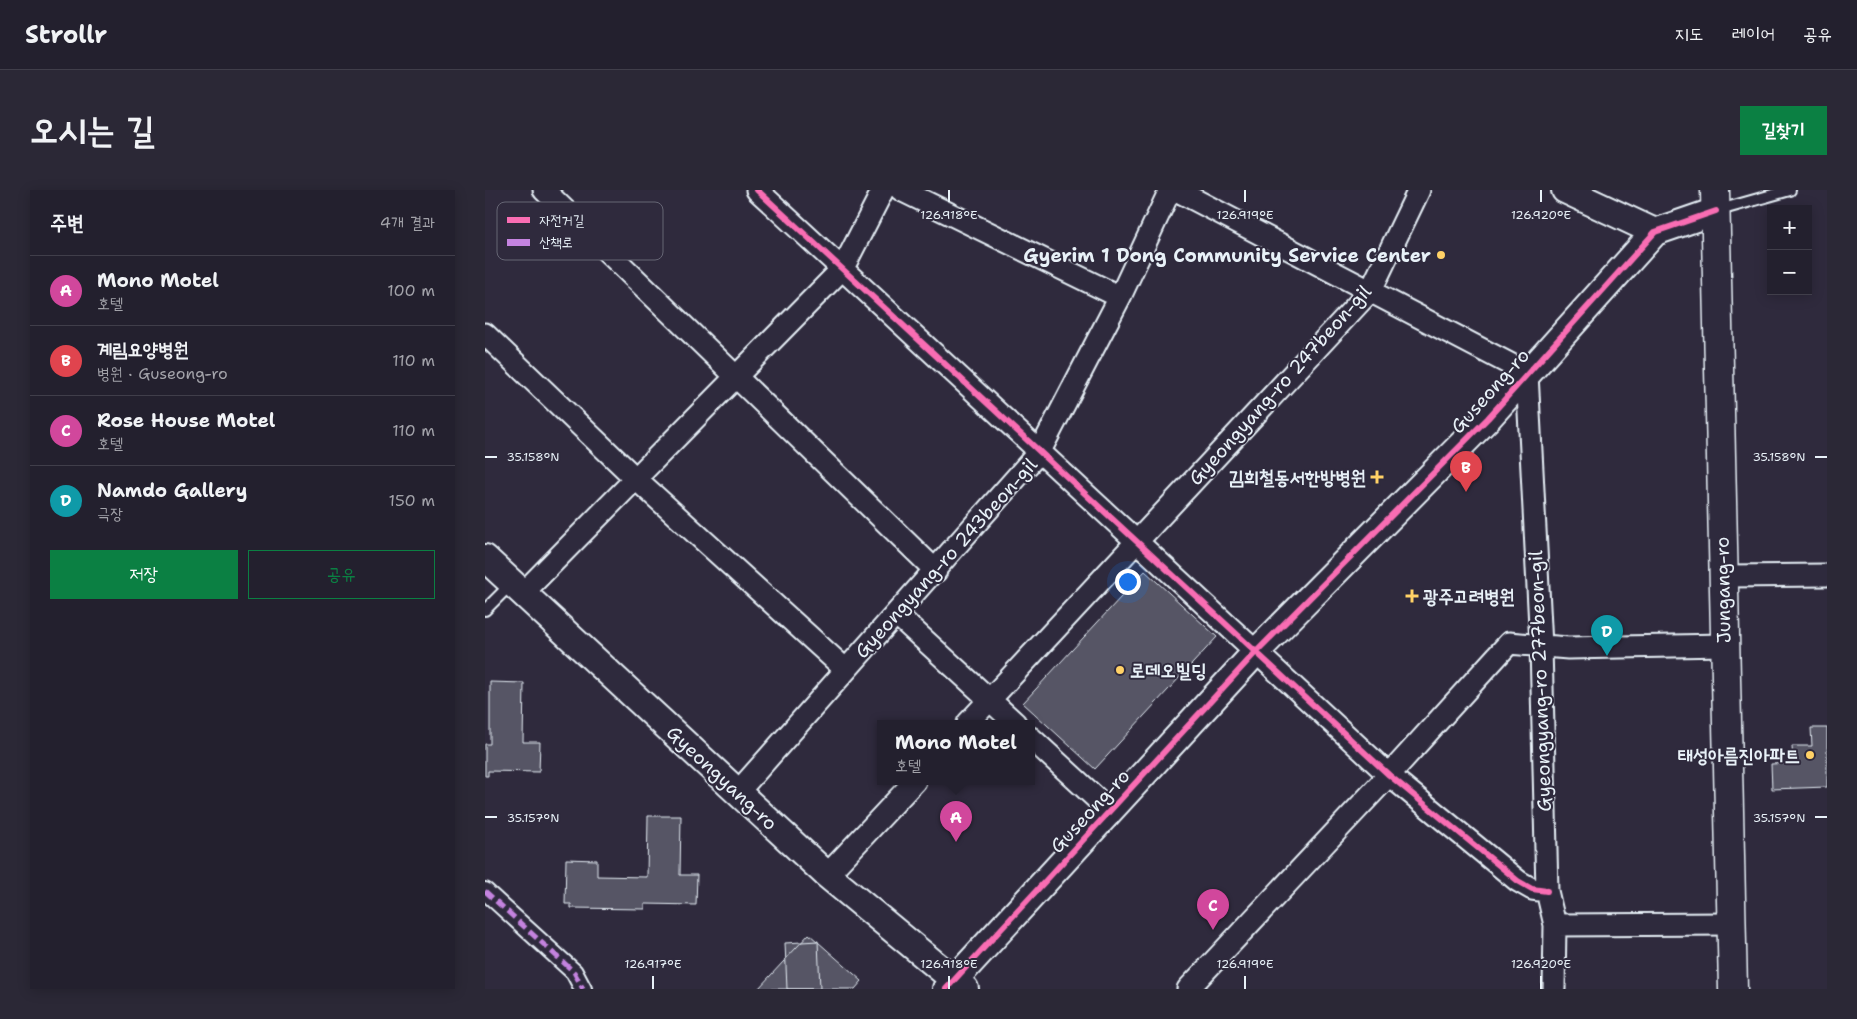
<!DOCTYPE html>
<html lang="ko">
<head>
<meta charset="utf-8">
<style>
	:root { --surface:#23202e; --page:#2b2836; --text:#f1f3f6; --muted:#a3a3aa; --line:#403e4a; --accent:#0b8043 }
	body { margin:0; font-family:"Shantell Sans","Poor Story",sans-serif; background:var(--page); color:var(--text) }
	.controls { position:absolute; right:15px; top:15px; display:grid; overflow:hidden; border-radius:0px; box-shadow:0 2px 12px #0003 }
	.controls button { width:45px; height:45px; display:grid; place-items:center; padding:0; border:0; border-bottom:1px solid var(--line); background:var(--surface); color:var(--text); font:25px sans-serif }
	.you { position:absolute; left:642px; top:391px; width:18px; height:18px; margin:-12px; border:4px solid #fff; border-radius:50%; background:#1a73e8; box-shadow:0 0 0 8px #1a73e833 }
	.badge { display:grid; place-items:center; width:32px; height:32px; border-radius:50%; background:var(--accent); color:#fff; font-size:16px; font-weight:700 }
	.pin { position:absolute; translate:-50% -41px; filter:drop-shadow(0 1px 2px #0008) }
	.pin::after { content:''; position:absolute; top:26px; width:18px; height:15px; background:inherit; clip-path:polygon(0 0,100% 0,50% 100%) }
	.popup { position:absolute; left:392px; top:530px; width:158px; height:65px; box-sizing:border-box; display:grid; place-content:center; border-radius:0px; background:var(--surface); filter:drop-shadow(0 1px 4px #0005); font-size:16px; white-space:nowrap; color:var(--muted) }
	.popup b { font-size:19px; color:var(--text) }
	.popup::after { content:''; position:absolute; left:50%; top:100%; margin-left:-10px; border:10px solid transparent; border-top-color:var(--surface) }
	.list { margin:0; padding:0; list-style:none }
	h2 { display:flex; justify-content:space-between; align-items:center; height:65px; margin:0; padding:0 20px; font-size:21px }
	h2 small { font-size:16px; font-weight:400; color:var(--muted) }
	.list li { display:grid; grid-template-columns:32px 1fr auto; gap:15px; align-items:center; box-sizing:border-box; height:70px; padding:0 20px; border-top:1px solid var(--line) }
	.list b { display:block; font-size:19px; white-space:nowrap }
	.list p { margin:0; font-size:16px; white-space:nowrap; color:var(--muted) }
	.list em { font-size:16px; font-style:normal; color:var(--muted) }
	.actions { display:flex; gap:10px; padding:15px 20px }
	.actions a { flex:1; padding:11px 0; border:1px solid var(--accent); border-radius:0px; text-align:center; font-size:18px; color:var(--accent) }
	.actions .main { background:var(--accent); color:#fff }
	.map { position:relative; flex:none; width:1342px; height:799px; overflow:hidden; border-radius:0px }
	header { display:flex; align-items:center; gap:30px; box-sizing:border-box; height:70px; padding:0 25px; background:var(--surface); border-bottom:1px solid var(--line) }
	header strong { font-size:24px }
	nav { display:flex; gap:28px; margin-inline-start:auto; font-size:18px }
	.intro { display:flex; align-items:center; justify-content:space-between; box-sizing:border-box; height:120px; padding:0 30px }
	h1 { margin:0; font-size:35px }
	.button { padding:12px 22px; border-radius:0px; background:var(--accent); color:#fff; font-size:18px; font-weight:700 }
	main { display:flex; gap:30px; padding:0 30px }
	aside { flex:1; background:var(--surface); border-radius:0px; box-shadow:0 2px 12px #0003 }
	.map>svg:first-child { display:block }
	.building { fill:#575565; stroke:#e8f1f8 }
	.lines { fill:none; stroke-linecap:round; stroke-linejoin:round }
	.service-casing { stroke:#e8f1f8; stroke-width:14 }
	.pedestrian-casing { stroke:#e8f1f8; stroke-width:20 }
	.minor-casing { stroke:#e8f1f8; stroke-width:25 }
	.tertiary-casing { stroke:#e8f1f8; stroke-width:30 }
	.secondary-casing { stroke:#e8f1f8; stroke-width:31 }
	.service { stroke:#2f2a3d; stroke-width:10 }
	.pedestrian { stroke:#2f2a3d; stroke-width:16 }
	.minor { stroke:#2f2a3d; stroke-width:21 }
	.tertiary { stroke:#2f2a3d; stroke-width:26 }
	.secondary { stroke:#2f2a3d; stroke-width:28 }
	.quiet { stroke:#c483df; stroke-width:5; stroke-dasharray:10 5; stroke-linecap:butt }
	.cycleway-casing { stroke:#2f2a3d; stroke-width:9 }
	.cycleway { stroke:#f96db3; stroke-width:6 }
	.ticks { fill:none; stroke:#e8f1f8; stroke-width:2 }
	.poi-dot { fill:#ffd166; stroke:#2f2a3d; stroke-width:2 }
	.labels { text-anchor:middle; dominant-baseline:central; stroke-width:4; stroke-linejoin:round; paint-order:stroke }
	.poi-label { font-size:19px; font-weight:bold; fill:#e8f1f8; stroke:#2f2a3d; text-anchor:end }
	.street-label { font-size:19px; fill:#e8f1f8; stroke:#2f2a3d }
	.key { fill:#2f2a3d; stroke:#666675; stroke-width:1 }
	.key-label { font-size:14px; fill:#e8f1f8 }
	.ticks-label { font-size:12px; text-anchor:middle; fill:#e8f1f8; stroke:#2f2a3d; stroke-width:4; stroke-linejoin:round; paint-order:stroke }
</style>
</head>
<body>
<header>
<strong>Strollr</strong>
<nav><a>지도</a><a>레이어</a><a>공유</a></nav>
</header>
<div class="intro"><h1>오시는 길</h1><a class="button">길찾기</a></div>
<main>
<aside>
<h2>주변<small>4개 결과</small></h2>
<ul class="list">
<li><span class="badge" style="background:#d1479c">A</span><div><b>Mono Motel</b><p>호텔</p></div><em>100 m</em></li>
<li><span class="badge" style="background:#e0444e">B</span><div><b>계림요양병원</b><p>병원 · Guseong-ro</p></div><em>110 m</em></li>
<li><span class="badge" style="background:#d1479c">C</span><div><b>Rose House Motel</b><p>호텔</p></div><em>110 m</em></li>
<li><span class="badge" style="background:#0f9aa8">D</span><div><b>Namdo Gallery</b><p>극장</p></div><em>150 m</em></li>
</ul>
<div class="actions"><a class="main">저장</a><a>공유</a></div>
</aside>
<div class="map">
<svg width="1342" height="799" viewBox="0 0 1342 799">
	<rect width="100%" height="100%" fill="#2f2a3d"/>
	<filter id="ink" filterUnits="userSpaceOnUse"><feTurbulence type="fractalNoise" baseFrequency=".02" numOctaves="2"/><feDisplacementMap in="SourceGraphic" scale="10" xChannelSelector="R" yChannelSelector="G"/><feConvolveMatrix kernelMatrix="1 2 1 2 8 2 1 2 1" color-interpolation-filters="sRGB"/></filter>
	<g filter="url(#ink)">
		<path class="building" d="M 660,381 L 732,447 L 610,579 L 538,513 Z
			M 5,492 L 39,493 L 38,552 L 55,552 L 54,582 L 3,581 L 3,586 L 0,586 L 0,554 L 5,554 Z
			M 1326,538 L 1342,538 L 1342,597 L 1287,599 L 1286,574 L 1308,573 L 1307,556 L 1327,556 Z
			M 163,626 L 196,626 L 195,685 L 212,685 L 211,715 L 160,714 L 160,719 L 86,718 L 86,714 L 80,714 L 81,669 L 112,670 L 112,686 L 162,687 Z
			M 324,744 L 377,791 L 370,799 L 273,799 Z
			M 333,751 L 335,799 L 302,799 L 300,753 Z"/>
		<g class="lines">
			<g class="service-casing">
				<path id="service" d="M 1231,21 L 1305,0
					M 0,420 L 27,393"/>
			</g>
			<g class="pedestrian-casing">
				<path id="pedestrian" d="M 0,701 L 89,782 L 98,799"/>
			</g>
			<g class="minor-casing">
				<path id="minor" d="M 59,0 L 451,381
					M 272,0 L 904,585 L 1033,691 L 1047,699 L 1062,701
					M 416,0 L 635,107
					M 691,0 L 1042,183 L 1056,456 L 1062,701 L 1070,735 L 1069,799
					M 0,144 L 150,288 L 361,480
					M 1238,386 L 1342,385
					M 38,403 L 358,78 L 398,0
					M 411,424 L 530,533
					M 483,533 L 886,100 L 934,0
					M 546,548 L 625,621
					M 252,603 L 555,261 L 635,107 L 685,0
					M 342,685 L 430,591
					M 1070,735 L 1246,734
					M 703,799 L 904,585 L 1024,453 L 1083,458 L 1239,455"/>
			</g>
			<g class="tertiary-casing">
				<path id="tertiary" d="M 1080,0 L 1170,42
					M 0,368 L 342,685 L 480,799
					M 461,799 L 770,463 L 1003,228 L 1170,42 L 1231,21"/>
			</g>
			<g class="secondary-casing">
				<path id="secondary" d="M 1230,0 L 1248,799"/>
			</g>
			<use href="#service" class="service"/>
			<use href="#pedestrian" class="pedestrian"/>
			<use href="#minor" class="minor"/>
			<use href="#tertiary" class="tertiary"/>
			<use href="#secondary" class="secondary"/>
			<path class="quiet" d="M 0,701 L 89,782 L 98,799"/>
			<g class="cycleway-casing">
				<path id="cycleway" d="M 272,0 L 904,585 L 1033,691 L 1047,699 L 1062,701
					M 461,799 L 770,463 L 1003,228 L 1170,42 L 1231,21"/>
			</g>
			<use href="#cycleway" class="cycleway"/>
		</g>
	</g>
	<path class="ticks" d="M 464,0 L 464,12M 760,0 L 760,12M 1056,0 L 1056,12M 0,267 L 12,267M 1330,267 L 1342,267M 0,627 L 12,627M 1330,627 L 1342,627M 168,786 L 168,799M 464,786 L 464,799M 760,786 L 760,799M 1056,786 L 1056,799"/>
	<g class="poi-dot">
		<circle cx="956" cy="65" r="5"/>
		<path d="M889.5 279.5h5v5h5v5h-5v5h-5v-5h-5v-5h5z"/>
		<path d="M924.5 398.5h5v5h5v5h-5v5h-5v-5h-5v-5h5z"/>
		<circle cx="635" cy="480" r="5"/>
		<circle cx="1325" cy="565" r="5"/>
	</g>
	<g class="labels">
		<g class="poi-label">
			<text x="946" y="65">Gyerim 1 Dong Community Service Center</text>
			<text x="881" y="287">김희철동서한방병원</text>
			<text x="938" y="406" text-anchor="start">광주고려병원</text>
			<text x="645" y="480" text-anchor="start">로데오빌딩</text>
			<text x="1315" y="565">태성아름진아파트</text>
		</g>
		<g class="street-label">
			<text transform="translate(795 195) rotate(-48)">Gyeongyang-ro 247beon-gil</text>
			<text transform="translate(1005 201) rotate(-48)">Guseong-ro</text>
			<text transform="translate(461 368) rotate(-48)">Gyeongyang-ro 243beon-gil</text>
			<text transform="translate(1238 400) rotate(-91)">Jungang-ro</text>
			<text transform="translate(1055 491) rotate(-92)">Gyeongyang-ro 277beon-gil</text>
			<text transform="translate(237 588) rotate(43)">Gyeongyang-ro</text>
			<text transform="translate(605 621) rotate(-47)">Guseong-ro</text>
		</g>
	</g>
	<rect x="12" y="12" width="166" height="58" rx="8" class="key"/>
	<rect x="22" y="27" width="23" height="6" fill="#f96db3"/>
	<rect x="22" y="49" width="23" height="7" fill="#c483df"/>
	<g class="key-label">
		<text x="54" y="35">자전거길</text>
		<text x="54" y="57">산책로</text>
	</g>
	<g class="ticks-label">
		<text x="464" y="29">126.918°E</text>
		<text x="760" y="29">126.919°E</text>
		<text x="1056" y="29">126.920°E</text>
		<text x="48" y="271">35.158°N</text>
		<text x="1294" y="271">35.158°N</text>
		<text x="48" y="632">35.157°N</text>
		<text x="1294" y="632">35.157°N</text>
		<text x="168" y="778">126.917°E</text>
		<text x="464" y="778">126.918°E</text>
		<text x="760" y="778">126.919°E</text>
		<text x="1056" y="778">126.920°E</text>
	</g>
</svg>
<div class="controls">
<button>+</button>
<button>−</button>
</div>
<div class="you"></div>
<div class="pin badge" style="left:471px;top:652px;background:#d1479c">A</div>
<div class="popup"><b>Mono Motel</b>호텔</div>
<div class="pin badge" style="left:981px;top:302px;background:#e0444e">B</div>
<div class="pin badge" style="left:728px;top:740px;background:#d1479c">C</div>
<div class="pin badge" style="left:1122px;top:466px;background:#0f9aa8">D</div>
</div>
</main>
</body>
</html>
